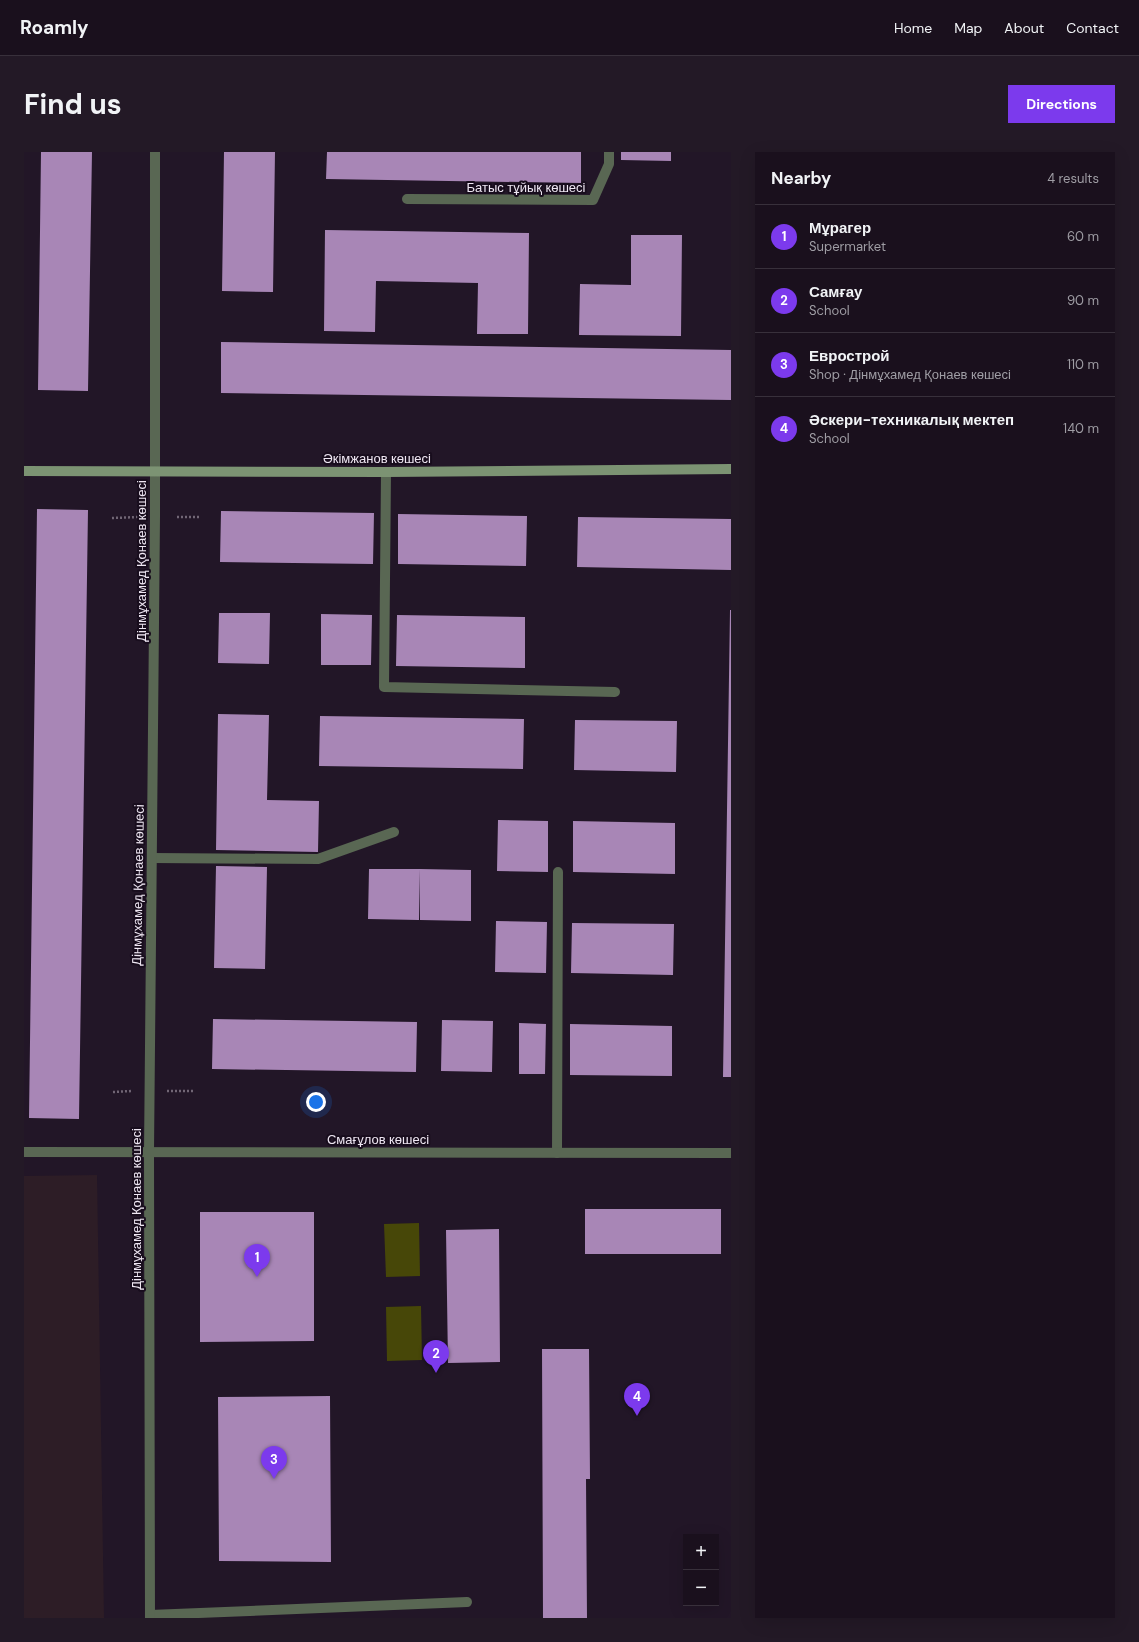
<!DOCTYPE html>
<html lang="en">
<head>
<meta charset="utf-8">
<style>
	:root { --surface:#1a101d; --page:#231926; --text:#f1f3f6; --muted:#9f9da4; --line:#38303b; --accent:#7c3aed }
	body { margin:0; font-family:"DM Sans",sans-serif; background:var(--page); color:var(--text) }
	.controls { position:absolute; right:12px; bottom:12px; display:grid; overflow:hidden; border-radius:0px; box-shadow:0 4px 16px #0002 }
	.controls button { width:36px; height:36px; display:grid; place-items:center; padding:0; border:0; border-bottom:1px solid var(--line); background:var(--surface); color:var(--text); font:20px sans-serif }
	.you { position:absolute; left:292px; top:950px; width:14px; height:14px; margin:-10px; border:3px solid #fff; border-radius:50%; background:#1a73e8; box-shadow:0 0 0 6px #1a73e833 }
	.badge { display:grid; place-items:center; width:26px; height:26px; border-radius:50%; background:var(--accent); color:#fff; font-size:13px; font-weight:700 }
	.pin { position:absolute; translate:-50% -33px; filter:drop-shadow(0 1px 2px #0008) }
	.pin::after { content:''; position:absolute; top:21px; width:14px; height:12px; background:inherit; clip-path:polygon(0 0,100% 0,50% 100%) }
	.list { margin:0; padding:0; list-style:none }
	h2 { display:flex; justify-content:space-between; align-items:center; height:52px; margin:0; padding:0 16px; font-size:17px }
	h2 small { font-size:13px; font-weight:400; color:var(--muted) }
	.list li { display:grid; grid-template-columns:26px 1fr auto; gap:12px; align-items:center; box-sizing:border-box; height:64px; padding:0 16px; border-top:1px solid var(--line) }
	.list b { display:block; font-size:15px; white-space:nowrap }
	.list p { margin:0; font-size:13px; white-space:nowrap; color:var(--muted) }
	.list em { font-size:13px; font-style:normal; color:var(--muted) }
	.map { position:relative; flex:none; width:707px; height:1466px; overflow:hidden; border-radius:0px }
	header { display:flex; align-items:center; gap:24px; box-sizing:border-box; height:56px; padding:0 20px; background:var(--surface); border-bottom:1px solid var(--line) }
	header strong { font-size:19px }
	nav { display:flex; gap:22px; margin-inline-start:auto; font-size:14px }
	.intro { display:flex; align-items:center; justify-content:space-between; box-sizing:border-box; height:96px; padding:0 24px }
	h1 { margin:0; font-size:28px }
	.button { padding:10px 18px; border-radius:0px; background:var(--accent); color:#fff; font-size:14px; font-weight:700 }
	main { display:flex; gap:24px; padding:0 24px }
	aside { flex:1; background:var(--surface); border-radius:0px; box-shadow:0 4px 16px #0002 }
	.map>svg:first-child { display:block }
	.commercial { fill:#2d1d26 }
	.forest { fill:#474708 }
	.building { fill:#a886b6 }
	.lines { fill:none; stroke-linecap:round; stroke-linejoin:round }
	.path { stroke:#716675; stroke-width:2.5; stroke-dasharray:2 2; stroke-linecap:butt }
	.service { stroke:#596753; stroke-width:10 }
	.minor { stroke:#596753; stroke-width:10 }
	.tertiary { stroke:#596753; stroke-width:10 }
	.secondary { stroke:#7c9373; stroke-width:10 }
	.labels { text-anchor:middle; dominant-baseline:central; stroke-width:4; stroke-linejoin:round; paint-order:stroke }
	.street-label { font-size:13px; fill:#efe7f3; stroke:#180d1d }
</style>
</head>
<body>
<header>
<strong>Roamly</strong>
<nav><a>Home</a><a>Map</a><a>About</a><a>Contact</a></nav>
</header>
<div class="intro"><h1>Find us</h1><a class="button">Directions</a></div>
<main>
<div class="map">
<svg width="707" height="1466" viewBox="0 0 707 1466">
	<rect width="100%" height="100%" fill="#221627"/>
	<path class="commercial" d="M 73,1023 L 80,1466 L 0,1466 L 0,1024 Z"/>
	<path class="forest" d="M 395,1071 L 396,1124 L 362,1125 L 360,1072 Z
		M 397,1154 L 398,1208 L 363,1209 L 362,1155 Z"/>
	<path class="building" d="M 17,0 L 68,0 L 64,239 L 14,238 Z
		M 200,0 L 251,0 L 249,140 L 198,139 Z
		M 303,0 L 557,0 L 557,31 L 302,27 Z
		M 597,0 L 647,0 L 647,9 L 597,8 Z
		M 301,78 L 505,81 L 504,182 L 453,182 L 454,131 L 352,129 L 351,180 L 300,179 Z
		M 607,83 L 658,83 L 657,184 L 555,183 L 556,132 L 607,133 Z
		M 197,190 L 707,198 L 707,248 L 197,241 Z
		M 13,357 L 64,358 L 55,967 L 5,966 Z
		M 197,359 L 350,361 L 349,412 L 196,410 Z
		M 374,362 L 503,364 L 502,414 L 374,412 Z
		M 554,365 L 707,367 L 707,418 L 553,415 Z
		M 706,458 L 707,458 L 707,925 L 699,925 Z
		M 195,461 L 246,461 L 245,512 L 194,511 Z
		M 297,462 L 348,463 L 347,513 L 297,513 Z
		M 373,463 L 501,465 L 501,516 L 372,514 Z
		M 194,562 L 245,563 L 243,648 L 295,649 L 294,700 L 192,698 Z
		M 296,564 L 500,567 L 499,617 L 295,614 Z
		M 551,568 L 653,569 L 652,620 L 550,618 Z
		M 474,668 L 524,669 L 524,720 L 473,719 Z
		M 549,669 L 651,671 L 651,722 L 549,720 Z
		M 192,714 L 243,715 L 241,817 L 190,816 Z
		M 345,717 L 396,717 L 395,768 L 344,767 Z
		M 396,717 L 447,718 L 447,769 L 396,768 Z
		M 472,769 L 523,770 L 522,821 L 471,820 Z
		M 548,771 L 650,772 L 649,823 L 547,821 Z
		M 189,867 L 393,870 L 392,920 L 188,917 Z
		M 418,868 L 469,869 L 468,920 L 417,919 Z
		M 495,871 L 522,872 L 521,922 L 495,922 Z
		M 546,872 L 648,874 L 648,924 L 546,923 Z
		M 561,1057 L 697,1057 L 697,1102 L 561,1102 Z
		M 176,1060 L 290,1060 L 290,1189 L 176,1190 Z
		M 475,1077 L 476,1210 L 424,1211 L 422,1078 Z
		M 518,1197 L 565,1197 L 566,1327 L 562,1327 L 563,1466 L 519,1466 Z
		M 306,1244 L 307,1410 L 195,1409 L 194,1245 Z"/>
	<g class="lines">
		<path class="path" d="M 153,365 L 175,365
			M 88,366 L 115,365
			M 143,939 L 170,939
			M 89,940 L 108,939"/>
		<path class="service" d="M 383,47 L 569,48 L 585,12 L 585,0
			M 362,320 L 360,535 L 591,540
			M 128,706 L 294,707 L 370,680
			M 533,1001 L 534,720
			M 126,1463 L 443,1450"/>
		<path class="minor" d="M 0,1000 L 707,1001"/>
		<path class="tertiary" d="M 126,1466 L 125,1000 L 131,365 L 131,0"/>
		<path class="secondary" d="M 0,319 L 362,320 L 707,317"/>
	</g>
	<g class="labels">
		<g class="street-label">
			<text x="502" y="35">Батыс тұйық көшесі</text>
			<text x="353" y="306">Әкімжанов көшесі</text>
			<text transform="translate(117 409) rotate(-90)">Дінмұхамед Қонаев көшесі</text>
			<text transform="translate(114 733) rotate(-89)">Дінмұхамед Қонаев көшесі</text>
			<text x="354" y="987">Смағұлов көшесі</text>
			<text transform="translate(112 1057) rotate(-90)">Дінмұхамед Қонаев көшесі</text>
		</g>
	</g>
</svg>
<div class="controls">
<button>+</button>
<button>−</button>
</div>
<div class="you"></div>
<div class="pin badge" style="left:233px;top:1125px">1</div>
<div class="pin badge" style="left:412px;top:1221px">2</div>
<div class="pin badge" style="left:250px;top:1327px">3</div>
<div class="pin badge" style="left:613px;top:1264px">4</div>
</div>
<aside>
<h2>Nearby<small>4 results</small></h2>
<ul class="list">
<li><span class="badge">1</span><div><b>Мұрагер</b><p>Supermarket</p></div><em>60 m</em></li>
<li><span class="badge">2</span><div><b>Самғау</b><p>School</p></div><em>90 m</em></li>
<li><span class="badge">3</span><div><b>Еврострой</b><p>Shop · Дінмұхамед Қонаев көшесі</p></div><em>110 m</em></li>
<li><span class="badge">4</span><div><b>Әскери-техникалық мектеп</b><p>School</p></div><em>140 m</em></li>
</ul>
</aside>
</main>
</body>
</html>
